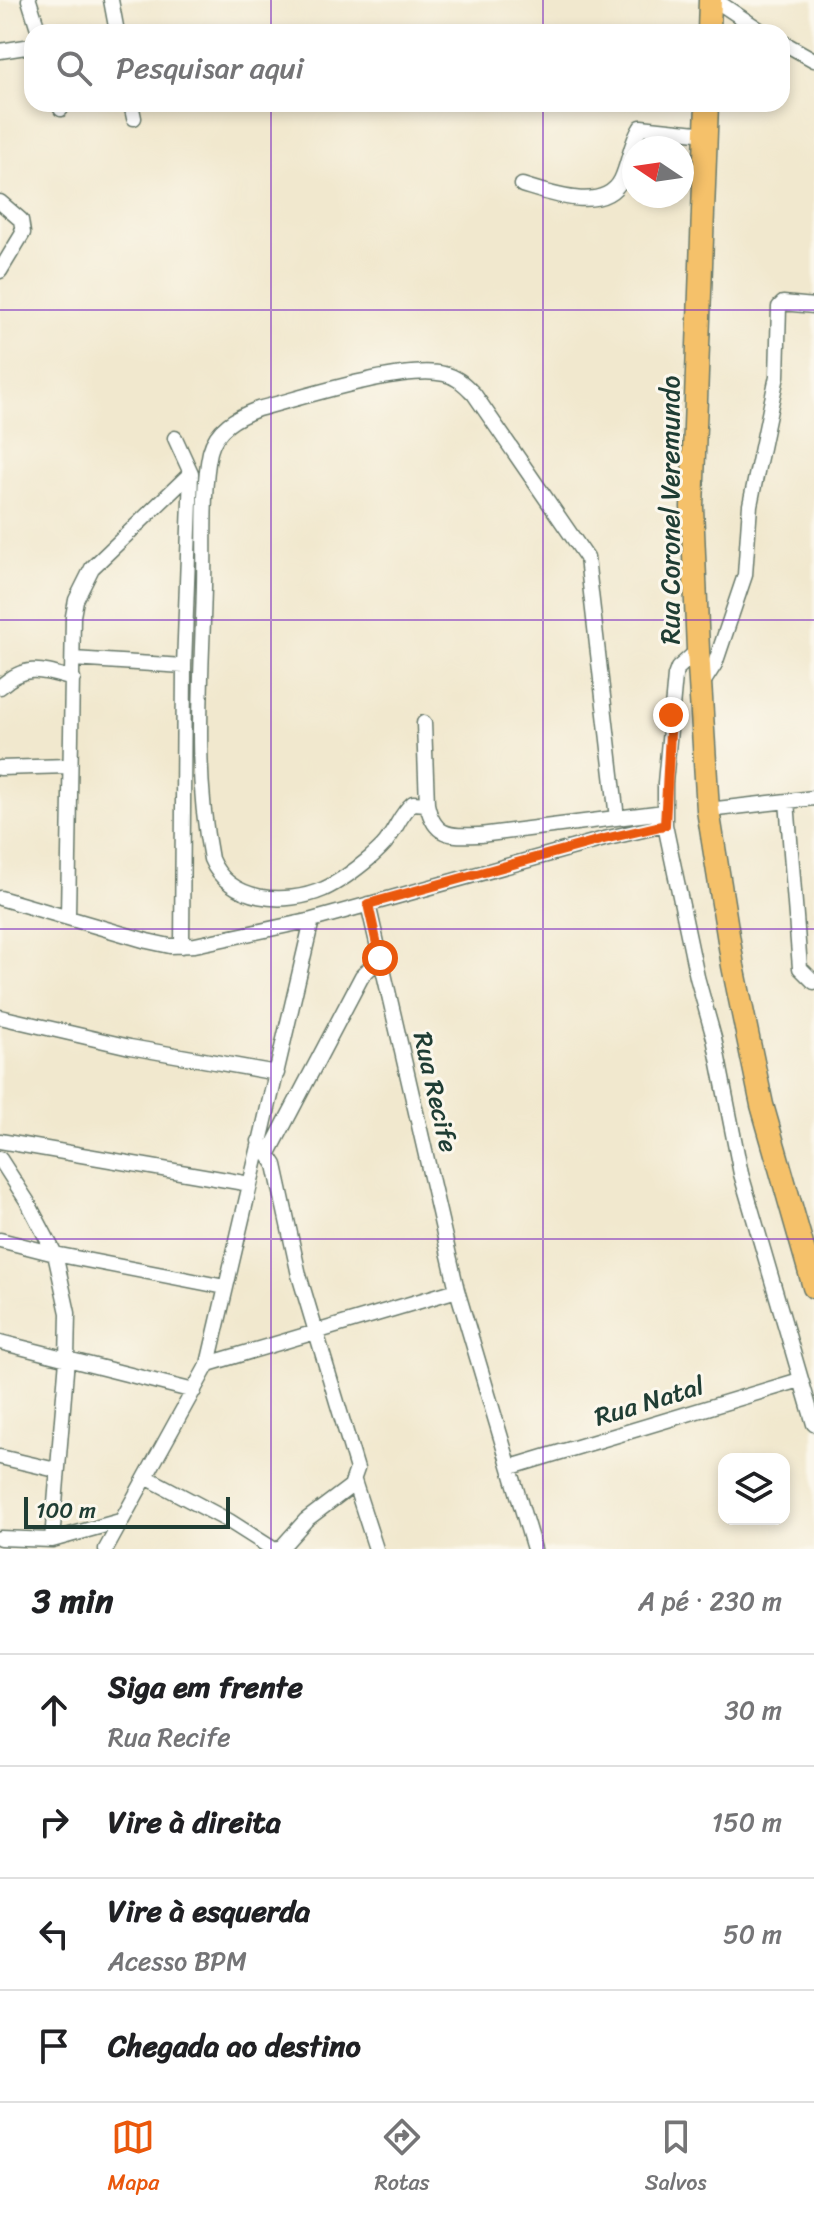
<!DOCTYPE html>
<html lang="pt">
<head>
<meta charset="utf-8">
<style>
	:root { --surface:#fff; --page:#f6f6f6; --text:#202124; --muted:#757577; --line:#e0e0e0; --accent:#ea580c }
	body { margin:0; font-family:Sriracha,sans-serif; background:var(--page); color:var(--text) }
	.controls { position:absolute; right:24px; bottom:24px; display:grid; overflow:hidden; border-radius:16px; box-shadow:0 4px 12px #0003 }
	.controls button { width:72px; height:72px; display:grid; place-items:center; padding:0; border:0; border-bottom:2px solid var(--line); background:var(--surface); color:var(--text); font:40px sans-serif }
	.compass { position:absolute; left:622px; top:136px; width:72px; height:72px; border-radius:50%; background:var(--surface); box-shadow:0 4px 12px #0003; rotate:283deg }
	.scale { position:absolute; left:24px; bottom:20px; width:206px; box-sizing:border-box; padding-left:8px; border:4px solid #1f3d34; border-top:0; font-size:22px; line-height:28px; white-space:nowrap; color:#1f3d34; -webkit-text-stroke:6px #fbf7ec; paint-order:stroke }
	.stop { position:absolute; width:24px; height:24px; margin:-18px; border:6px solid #ea580c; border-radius:50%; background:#fff }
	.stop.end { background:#ea580c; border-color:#fff; box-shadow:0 2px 8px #0008 }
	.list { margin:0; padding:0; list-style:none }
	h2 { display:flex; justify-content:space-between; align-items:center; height:104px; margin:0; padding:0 32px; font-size:34px }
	h2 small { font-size:26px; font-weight:400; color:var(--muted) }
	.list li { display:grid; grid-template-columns:52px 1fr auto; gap:24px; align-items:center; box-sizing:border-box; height:112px; padding:0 32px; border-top:2px solid var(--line) }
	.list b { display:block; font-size:30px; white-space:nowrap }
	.list p { margin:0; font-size:26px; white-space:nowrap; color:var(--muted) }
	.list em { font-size:26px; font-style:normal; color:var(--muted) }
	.icon { flex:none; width:44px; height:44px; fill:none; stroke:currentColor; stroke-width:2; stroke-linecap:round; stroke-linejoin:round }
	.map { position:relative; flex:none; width:814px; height:1549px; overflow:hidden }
	.search { position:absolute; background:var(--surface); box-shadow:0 4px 12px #0003; left:24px; right:24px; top:24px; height:88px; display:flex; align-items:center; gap:20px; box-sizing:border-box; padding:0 28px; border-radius:24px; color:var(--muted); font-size:30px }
	.sheet { height:552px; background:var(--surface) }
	nav { display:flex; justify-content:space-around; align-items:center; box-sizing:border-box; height:112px; border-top:2px solid var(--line); background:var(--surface); font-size:22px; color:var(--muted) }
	nav a { display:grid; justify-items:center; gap:4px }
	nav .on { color:var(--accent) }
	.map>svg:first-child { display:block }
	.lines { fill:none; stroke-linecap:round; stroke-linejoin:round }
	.minor-casing { stroke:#68796a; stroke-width:17 }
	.highway-casing { stroke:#68796a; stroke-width:25 }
	.minor { stroke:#fff; stroke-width:14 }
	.highway { stroke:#f5c16b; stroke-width:22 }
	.route { stroke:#ea580c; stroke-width:10 }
	.grid { fill:none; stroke:#7b2cbf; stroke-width:2; stroke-opacity:0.55 }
	.labels { text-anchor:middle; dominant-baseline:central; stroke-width:6; stroke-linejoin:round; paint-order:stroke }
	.street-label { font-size:26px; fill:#1f3d34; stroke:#fbf7ec }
</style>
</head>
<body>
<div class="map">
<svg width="814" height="1549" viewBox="0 0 814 1549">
	<rect width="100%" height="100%" fill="#fbf7ec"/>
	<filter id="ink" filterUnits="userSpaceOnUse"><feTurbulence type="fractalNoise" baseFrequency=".0125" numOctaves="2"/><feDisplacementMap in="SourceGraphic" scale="16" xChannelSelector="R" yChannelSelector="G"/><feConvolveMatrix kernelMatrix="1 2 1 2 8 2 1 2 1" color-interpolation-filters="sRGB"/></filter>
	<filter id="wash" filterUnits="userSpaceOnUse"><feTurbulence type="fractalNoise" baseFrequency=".006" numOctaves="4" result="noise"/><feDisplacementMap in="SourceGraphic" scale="32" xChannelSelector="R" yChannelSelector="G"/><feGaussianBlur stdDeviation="1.8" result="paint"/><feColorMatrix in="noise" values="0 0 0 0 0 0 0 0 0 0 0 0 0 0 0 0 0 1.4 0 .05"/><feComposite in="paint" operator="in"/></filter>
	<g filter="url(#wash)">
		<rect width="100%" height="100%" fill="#f1e8ce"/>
	</g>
	<g filter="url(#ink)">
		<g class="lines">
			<g class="minor-casing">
				<path id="minor" d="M 29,0 L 39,32
					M 111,0 L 117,32
					M 715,0 L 763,32
					M 782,42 L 814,60
					M 0,51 L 32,46
					M 59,104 L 61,109
					M 131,104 L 134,118
					M 522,185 C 549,193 604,214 621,180 C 629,164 630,143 641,127 L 706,134
					M 0,202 L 21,220 L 23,233 L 0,271
					M 175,438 L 191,473 L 184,666 L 182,946
					M 698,650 L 678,668 L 675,676 L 665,783 L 665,825 L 697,977 L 714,1038 L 741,1174 L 814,1424
					M 73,659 L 184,666
					M 701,686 L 715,664 L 745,575 L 750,505 L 777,376 L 779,307 L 783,303 L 814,306
					M 0,687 C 26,663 42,670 73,679
					M 424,723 L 427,804
					M 0,768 L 69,766
					M 787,801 L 800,968 L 814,982
					M 708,810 L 814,798
					M 617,818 L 587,558 L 474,394 C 465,385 458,377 444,374 C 404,364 301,398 258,409 C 237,417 216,428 210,452 C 202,488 205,547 204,586 C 202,678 193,767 211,859 C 229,902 285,906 324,889 C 339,882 358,868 371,857 C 376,852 384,846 388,839 C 397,827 401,813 413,803 L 427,804 C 434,837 449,836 480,835 L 664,812
					M 0,898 L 147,941 L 170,946 L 195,945 L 312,920 L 604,839 L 665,825
					M 368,904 L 457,1290
					M 68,916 L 73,616 L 76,600 L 92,568 L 191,473
					M 0,1017 L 130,1047 L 277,1073
					M 0,1141 L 250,1184
					M 259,1141 L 275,1165 L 299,1275 L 357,1469 L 351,1486 L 306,1520 L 280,1549
					M 269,1153 L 362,976 L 380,958
					M 0,1159 L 27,1201 L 55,1254 L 68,1313 L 67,1359 L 52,1540
					M 0,1240 L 55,1254 L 225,1287
					M 0,1342 L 194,1391
					M 208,1364 L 457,1290 L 534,1549
					M 0,1457 L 56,1470
					M 511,1467 L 800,1380
					M 146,1477 L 229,1521 L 273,1549
					M 354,1481 L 376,1549
					M 0,1538 L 52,1540 L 120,1521
					M 106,1549 L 208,1364 L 312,920"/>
			</g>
			<g class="highway-casing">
				<path id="highway" d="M 709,32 L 710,0
					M 707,104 L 692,507 L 698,650 L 708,810 L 733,966 L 762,1105 L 814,1287"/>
			</g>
			<use href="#minor" class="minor"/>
			<use href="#highway" class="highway"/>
		</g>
	</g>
	<g class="lines" filter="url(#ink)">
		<path class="route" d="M 380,958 L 368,904 L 604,839 L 665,825 L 671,715"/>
	</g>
	<path class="grid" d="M 271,0 L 271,32M 543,0 L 543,32M 271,104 L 271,1549M 543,104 L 543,1549M 0,310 L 814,310M 0,620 L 814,620M 0,929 L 814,929M 0,1239 L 814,1239"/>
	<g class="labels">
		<g class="street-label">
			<text transform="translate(670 510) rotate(-90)">Rua Coronel Veremundo</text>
			<text transform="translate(436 1092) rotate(77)">Rua Recife</text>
			<text transform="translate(649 1401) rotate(-17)">Rua Natal</text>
		</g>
	</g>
</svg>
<div class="controls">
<button><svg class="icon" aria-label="layers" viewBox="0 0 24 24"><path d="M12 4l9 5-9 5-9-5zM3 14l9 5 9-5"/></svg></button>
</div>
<svg class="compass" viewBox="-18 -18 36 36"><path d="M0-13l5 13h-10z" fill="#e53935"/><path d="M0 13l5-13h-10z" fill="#757577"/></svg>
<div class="scale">100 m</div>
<div class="stop" style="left:380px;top:958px"></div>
<div class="stop end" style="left:671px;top:715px"></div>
<div class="search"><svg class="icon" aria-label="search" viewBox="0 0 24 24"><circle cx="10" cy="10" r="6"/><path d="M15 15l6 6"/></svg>Pesquisar aqui</div>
</div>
<section class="sheet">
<h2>3 min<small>A pé · 230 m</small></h2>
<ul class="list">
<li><svg class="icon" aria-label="ahead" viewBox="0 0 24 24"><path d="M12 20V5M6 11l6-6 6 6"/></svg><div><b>Siga em frente</b><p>Rua Recife</p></div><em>30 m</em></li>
<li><svg class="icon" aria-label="right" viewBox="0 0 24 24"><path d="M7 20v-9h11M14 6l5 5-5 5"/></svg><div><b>Vire à direita</b></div><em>150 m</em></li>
<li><svg class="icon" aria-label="left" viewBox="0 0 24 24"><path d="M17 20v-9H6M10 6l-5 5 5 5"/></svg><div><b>Vire à esquerda</b><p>Acesso BPM</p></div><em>50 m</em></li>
<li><svg class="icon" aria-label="arrive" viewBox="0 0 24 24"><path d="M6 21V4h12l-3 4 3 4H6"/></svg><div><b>Chegada ao destino</b></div></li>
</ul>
</section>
<nav>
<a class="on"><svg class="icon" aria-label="map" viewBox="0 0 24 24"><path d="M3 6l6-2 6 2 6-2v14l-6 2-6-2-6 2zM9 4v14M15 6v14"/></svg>Mapa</a>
<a><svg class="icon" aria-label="directions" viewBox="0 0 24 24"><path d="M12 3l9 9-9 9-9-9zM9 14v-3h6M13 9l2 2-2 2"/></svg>Rotas</a>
<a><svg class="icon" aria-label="saved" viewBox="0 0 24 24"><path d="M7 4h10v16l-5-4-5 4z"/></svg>Salvos</a>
</nav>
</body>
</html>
